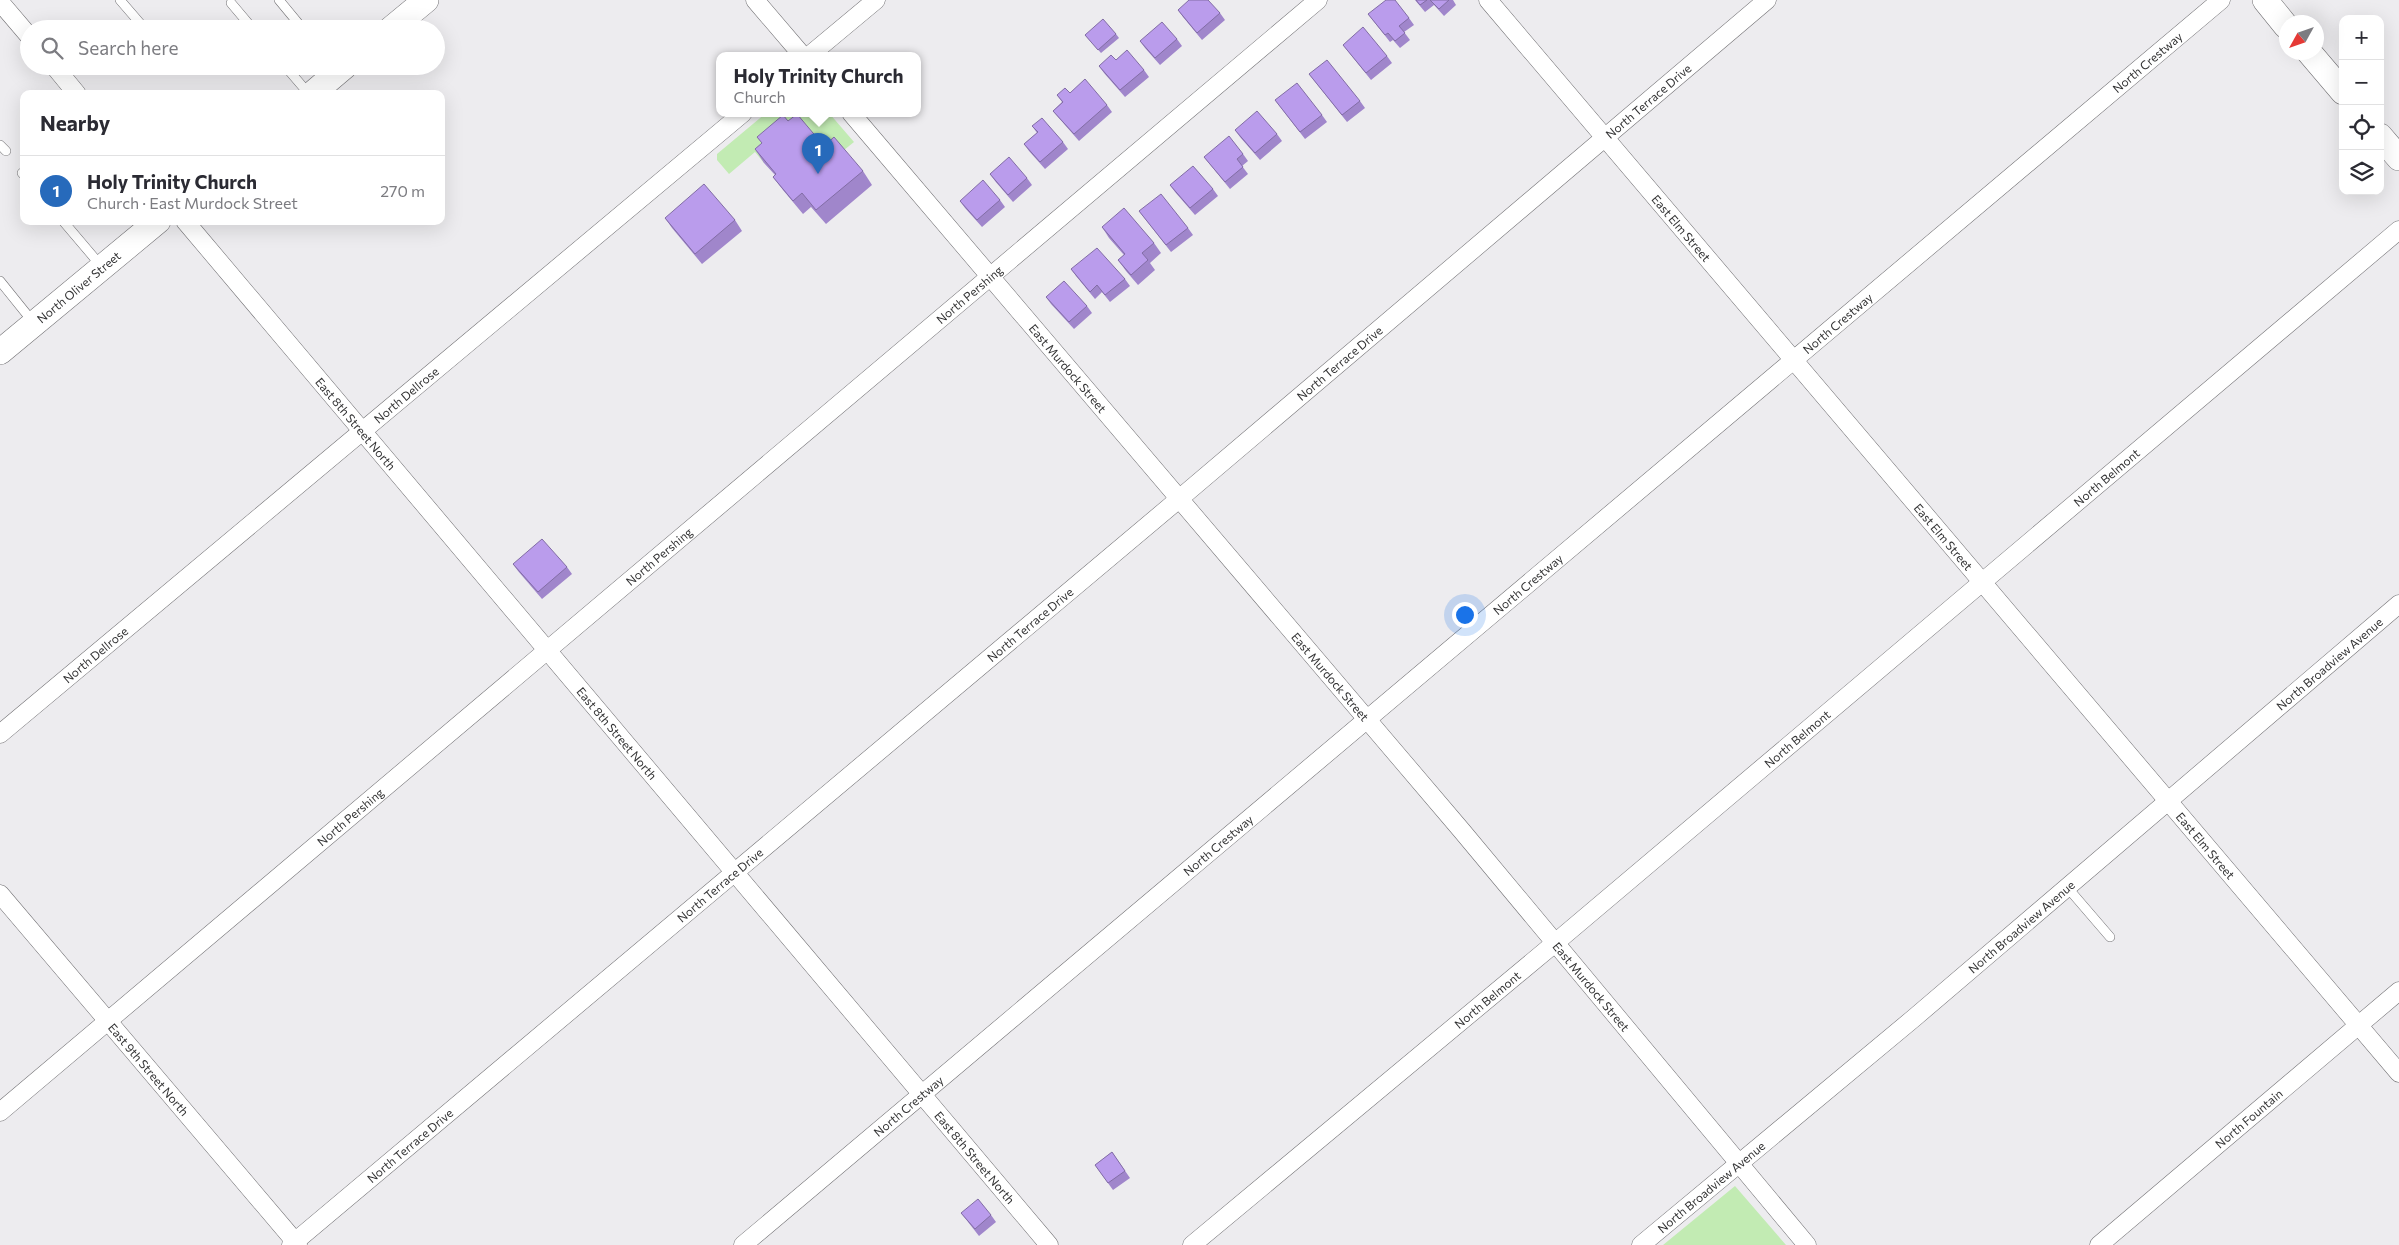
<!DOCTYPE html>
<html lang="en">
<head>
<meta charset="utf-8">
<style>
	:root { --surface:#fff; --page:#f2f2f3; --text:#2b2b33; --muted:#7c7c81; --line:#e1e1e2; --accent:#276abb }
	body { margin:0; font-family:Commissioner,sans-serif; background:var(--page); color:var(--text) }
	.controls { position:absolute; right:15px; top:15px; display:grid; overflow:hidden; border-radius:10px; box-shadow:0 5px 20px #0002 }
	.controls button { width:45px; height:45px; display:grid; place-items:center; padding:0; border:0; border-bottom:1px solid var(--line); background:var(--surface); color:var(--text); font:25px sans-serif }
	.compass { position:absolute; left:2279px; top:15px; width:45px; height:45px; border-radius:50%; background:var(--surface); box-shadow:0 5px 20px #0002; rotate:230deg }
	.you { position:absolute; left:1464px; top:614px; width:18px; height:18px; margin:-12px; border:4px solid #fff; border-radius:50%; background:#1a73e8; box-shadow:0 0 0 8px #1a73e833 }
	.badge { display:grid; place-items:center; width:32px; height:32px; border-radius:50%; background:var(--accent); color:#fff; font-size:16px; font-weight:700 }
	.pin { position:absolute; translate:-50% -41px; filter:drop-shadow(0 1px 2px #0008) }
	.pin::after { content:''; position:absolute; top:26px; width:18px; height:15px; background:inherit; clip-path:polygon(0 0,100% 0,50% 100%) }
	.popup { position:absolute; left:716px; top:52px; width:205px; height:65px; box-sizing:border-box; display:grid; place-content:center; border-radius:10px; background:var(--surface); filter:drop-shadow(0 1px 4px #0005); font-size:16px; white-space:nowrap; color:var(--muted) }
	.popup b { font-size:19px; color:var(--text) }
	.popup::after { content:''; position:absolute; left:50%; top:100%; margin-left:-10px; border:10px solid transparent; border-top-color:var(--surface) }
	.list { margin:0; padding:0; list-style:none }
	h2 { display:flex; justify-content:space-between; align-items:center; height:65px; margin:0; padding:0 20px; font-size:21px }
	h2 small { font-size:16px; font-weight:400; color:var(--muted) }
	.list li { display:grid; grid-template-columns:32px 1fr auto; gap:15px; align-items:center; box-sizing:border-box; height:70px; padding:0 20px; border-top:1px solid var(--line) }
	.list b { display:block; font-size:19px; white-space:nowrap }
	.list p { margin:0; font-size:16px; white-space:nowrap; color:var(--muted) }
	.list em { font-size:16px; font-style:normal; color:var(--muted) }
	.icon { flex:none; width:28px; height:28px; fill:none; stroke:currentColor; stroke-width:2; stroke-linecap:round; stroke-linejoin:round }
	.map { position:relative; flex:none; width:2399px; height:1245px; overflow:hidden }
	.search { position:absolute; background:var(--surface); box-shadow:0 5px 20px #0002; left:20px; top:20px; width:425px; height:55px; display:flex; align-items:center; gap:12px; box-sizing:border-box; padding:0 18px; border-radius:28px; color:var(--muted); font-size:19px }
	.panel { position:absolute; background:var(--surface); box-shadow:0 5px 20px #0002; left:20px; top:90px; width:425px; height:135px; border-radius:10px }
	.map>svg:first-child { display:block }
	.green { fill:#c2ebb3 }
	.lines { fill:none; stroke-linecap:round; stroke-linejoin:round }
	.lane-casing { stroke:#717073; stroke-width:10 }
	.street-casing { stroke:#717073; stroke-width:19 }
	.secondary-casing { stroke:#717073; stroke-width:26 }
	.lane { stroke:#fff; stroke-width:9 }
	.street { stroke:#fff; stroke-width:18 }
	.secondary { stroke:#fff; stroke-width:25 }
	.wall { fill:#a086cb }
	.building { fill:#ba9cec; stroke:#826da5 }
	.labels { text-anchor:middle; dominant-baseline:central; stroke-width:5; stroke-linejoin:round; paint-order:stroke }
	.street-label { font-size:12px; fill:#333334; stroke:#edecef }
</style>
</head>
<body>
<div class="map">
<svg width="2399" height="1245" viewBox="0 0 2399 1245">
	<rect width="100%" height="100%" fill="#edecef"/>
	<path class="green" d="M 766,113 L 829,113 L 854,142 L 833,159 L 772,156 L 764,163 L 755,152 L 729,174 L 717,160 L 717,154 Z
		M 1735,1186 L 1786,1245 L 1663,1245 Z"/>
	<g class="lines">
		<g class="lane-casing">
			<path id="lane" d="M 120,0 L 145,29
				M 279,0 L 303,29
				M 231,3 L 253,29
				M 285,66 L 309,94
				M 0,145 L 6,151
				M 22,173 L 24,175
				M 63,221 L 102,267
				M 0,281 L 33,322
				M 2067,887 L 2110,937"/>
		</g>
		<g class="street-casing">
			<g id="street">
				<path d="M 755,0 L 802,55"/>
				<path id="s1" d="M 1488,0 L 2399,1073"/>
				<path d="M 0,2 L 29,36"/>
				<path d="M 810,55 L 876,0"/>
				<path d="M 54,66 L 77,94"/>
				<path id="s2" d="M 851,113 L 1462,831 L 1807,1245"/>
				<path id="s3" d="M 185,221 L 1049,1245"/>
				<path id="s4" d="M 0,734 L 743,113"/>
				<path id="s5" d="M 0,894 L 298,1245"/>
				<path id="s6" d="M 0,1112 L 1318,0"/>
				<path id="s7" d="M 291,1245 L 1179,499 L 1767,0"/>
				<path id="s8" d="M 743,1245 L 2221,0"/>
				<path id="s9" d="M 1192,1245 L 1555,943 L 2399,230"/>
				<path id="s10" d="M 1641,1245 L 1914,1018 L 2399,604"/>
				<path id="s11" d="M 2099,1245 L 2399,991"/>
			</g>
		</g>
		<g class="secondary-casing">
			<g id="secondary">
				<path d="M 2265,0 L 2286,26"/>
				<path d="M 391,29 L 426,0"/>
				<path d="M 2309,52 L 2343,92"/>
				<path d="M 312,94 L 345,66"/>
				<path d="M 2380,136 L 2399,158"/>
				<path id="s12" d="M 0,352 L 158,221"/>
			</g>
		</g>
		<use href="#lane" class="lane"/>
		<use href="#street" class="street"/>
		<use href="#secondary" class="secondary"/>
	</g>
	<path class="wall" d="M 1415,0 L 1453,0 L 1456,5 L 1444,16 L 1434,5 L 1425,12 Z
		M 1178,10 L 1220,13 L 1225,20 L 1202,40 L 1183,17 Z
		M 1368,14 L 1409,18 L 1414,25 L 1404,32 L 1410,40 L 1400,48 L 1393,40 L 1390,42 Z
		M 1116,34 L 1119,38 L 1101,53 L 1085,35 Z
		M 1177,39 L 1182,46 L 1160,65 L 1145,48 L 1140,41 Z
		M 1343,45 L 1387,56 L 1392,63 L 1371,80 Z
		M 1116,60 L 1144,70 L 1149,77 L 1125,97 L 1104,73 L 1099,66 Z
		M 1309,74 L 1360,101 L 1365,108 L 1347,122 Z
		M 1070,93 L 1107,105 L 1112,112 L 1079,141 L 1058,117 L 1053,111 L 1062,102 L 1057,95 Z
		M 1275,100 L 1322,115 L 1327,122 L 1305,139 Z
		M 788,121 L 824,146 L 863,171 L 872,185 L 826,224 L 811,207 L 803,214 L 783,190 L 773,177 L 775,175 L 764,163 L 755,149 L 762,143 L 757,137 Z
		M 1032,126 L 1063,142 L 1068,149 L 1045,169 L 1029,151 L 1024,144 L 1037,133 Z
		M 1235,130 L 1277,134 L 1282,141 L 1260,160 L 1240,137 Z
		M 1243,154 L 1248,161 L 1242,166 L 1248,174 L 1230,189 L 1204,157 Z
		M 990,174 L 1027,178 L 1032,185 L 1013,202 L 995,181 Z
		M 1170,185 L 1213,189 L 1218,196 L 1195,215 L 1175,192 Z
		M 1000,200 L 1005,207 L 982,227 L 965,208 L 960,201 Z
		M 1139,211 L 1188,228 L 1193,235 L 1171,252 Z
		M 665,218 L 735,220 L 742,231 L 702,264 L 672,228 Z
		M 1102,227 L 1154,243 L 1161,253 L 1150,263 L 1155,270 L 1138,285 L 1126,271 L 1118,260 L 1124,255 L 1109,238 Z
		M 1071,269 L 1125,279 L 1130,286 L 1110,302 L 1102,292 L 1095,299 L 1076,276 Z
		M 1046,297 L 1087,306 L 1092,313 L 1074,329 L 1051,304 Z
		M 513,564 L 567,567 L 572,574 L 542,599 L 518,571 Z
		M 1112,1152 L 1130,1178 L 1113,1190 L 1095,1165 Z
		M 961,1213 L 991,1215 L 996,1222 L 979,1236 Z"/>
	<path class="building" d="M 1189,0 L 1208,0 L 1220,13 L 1197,33 L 1178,10 Z
		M 1386,0 L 1395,0 L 1409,18 L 1399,26 L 1405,33 L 1395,41 L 1388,33 L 1385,35 L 1368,14 Z
		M 1416,0 L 1427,0 L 1420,5 Z
		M 1430,0 L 1449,0 L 1439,9 Z
		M 1103,19 L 1116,34 L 1098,50 L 1085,35 Z
		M 1162,22 L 1177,39 L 1155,58 L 1140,41 Z
		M 1363,27 L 1387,56 L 1366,73 L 1343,45 Z
		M 1127,50 L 1144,70 L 1120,90 L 1099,66 L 1111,55 L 1116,60 Z
		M 1327,60 L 1360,101 L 1342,115 L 1309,74 Z
		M 1085,79 L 1107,105 L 1074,134 L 1053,111 L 1063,102 L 1057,95 L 1065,88 L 1070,93 Z
		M 1297,83 L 1322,115 L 1300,132 L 1275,100 Z
		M 1257,111 L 1277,134 L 1255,153 L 1235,130 Z
		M 797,114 L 824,146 L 834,137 L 863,171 L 816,210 L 802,193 L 793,201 L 773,177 L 776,174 L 755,149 L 762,143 L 757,137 L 783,115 L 788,121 Z
		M 1042,118 L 1063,142 L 1040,162 L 1024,144 L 1038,132 L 1032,126 Z
		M 1229,136 L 1243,154 L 1237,159 L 1243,167 L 1225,182 L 1204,157 Z
		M 1009,157 L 1027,178 L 1008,195 L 990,174 Z
		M 1193,166 L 1213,189 L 1190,208 L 1170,185 Z
		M 983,180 L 1000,200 L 977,220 L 960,201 Z
		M 704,184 L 735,220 L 695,254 L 665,218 Z
		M 1161,194 L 1188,228 L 1166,245 L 1139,211 Z
		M 1124,208 L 1154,243 L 1142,253 L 1148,260 L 1131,275 L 1118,260 L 1125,254 L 1102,227 Z
		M 1097,248 L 1125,279 L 1105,295 L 1097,285 L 1090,292 L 1071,269 Z
		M 1064,281 L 1087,306 L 1069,322 L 1046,297 Z
		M 542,539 L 567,567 L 538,592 L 513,564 Z
		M 1112,1152 L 1125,1171 L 1108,1183 L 1095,1165 Z
		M 978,1199 L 991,1215 L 975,1229 L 961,1213 Z"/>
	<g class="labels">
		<g class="street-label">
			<text stroke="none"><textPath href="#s8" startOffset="1836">North Crestway</textPath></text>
			<text stroke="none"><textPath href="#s7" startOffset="1775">North Terrace Drive</textPath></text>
			<text stroke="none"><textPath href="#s1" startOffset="299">East Elm Street</textPath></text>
			<text stroke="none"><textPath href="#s12" startOffset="102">North Oliver Street</textPath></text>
			<text stroke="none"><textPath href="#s6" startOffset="1268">North Pershing</textPath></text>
			<text stroke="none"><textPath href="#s8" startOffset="1431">North Crestway</textPath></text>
			<text stroke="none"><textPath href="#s7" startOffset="1370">North Terrace Drive</textPath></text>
			<text stroke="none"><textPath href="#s2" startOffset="335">East Murdock Street</textPath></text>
			<text stroke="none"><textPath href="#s4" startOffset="529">North Dellrose</textPath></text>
			<text stroke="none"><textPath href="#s3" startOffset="265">East 8th Street North</textPath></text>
			<text stroke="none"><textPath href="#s9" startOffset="1194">North Belmont</textPath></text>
			<text stroke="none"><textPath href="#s1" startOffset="704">East Elm Street</textPath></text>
			<text stroke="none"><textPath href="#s6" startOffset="862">North Pershing</textPath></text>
			<text stroke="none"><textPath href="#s8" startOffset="1026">North Crestway</textPath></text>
			<text stroke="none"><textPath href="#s7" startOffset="965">North Terrace Drive</textPath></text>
			<text stroke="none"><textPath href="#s4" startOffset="124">North Dellrose</textPath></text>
			<text stroke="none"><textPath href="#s10" startOffset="901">North Broadview Avenue</textPath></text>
			<text stroke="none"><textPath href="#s2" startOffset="740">East Murdock Street</textPath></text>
			<text stroke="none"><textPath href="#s3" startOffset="670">East 8th Street North</textPath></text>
			<text stroke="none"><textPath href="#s9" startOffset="789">North Belmont</textPath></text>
			<text stroke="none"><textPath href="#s6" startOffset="458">North Pershing</textPath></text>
			<text stroke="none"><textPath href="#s8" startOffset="621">North Crestway</textPath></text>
			<text stroke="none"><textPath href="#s1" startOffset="1109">East Elm Street</textPath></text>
			<text stroke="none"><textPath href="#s7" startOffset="560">North Terrace Drive</textPath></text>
			<text stroke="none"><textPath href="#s10" startOffset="496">North Broadview Avenue</textPath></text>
			<text stroke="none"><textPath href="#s2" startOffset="1145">East Murdock Street</textPath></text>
			<text stroke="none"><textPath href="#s9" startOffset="384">North Belmont</textPath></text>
			<text stroke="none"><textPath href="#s5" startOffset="230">East 9th Street North</textPath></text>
			<text stroke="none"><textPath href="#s8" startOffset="216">North Crestway</textPath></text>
			<text stroke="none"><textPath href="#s11" startOffset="196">North Fountain</textPath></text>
			<text stroke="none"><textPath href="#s7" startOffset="155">North Terrace Drive</textPath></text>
			<text stroke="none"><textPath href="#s3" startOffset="1225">East 8th Street North</textPath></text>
			<text stroke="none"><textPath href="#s10" startOffset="91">North Broadview Avenue</textPath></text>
		</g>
	</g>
</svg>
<div class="controls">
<button>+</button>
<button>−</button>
<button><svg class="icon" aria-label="locate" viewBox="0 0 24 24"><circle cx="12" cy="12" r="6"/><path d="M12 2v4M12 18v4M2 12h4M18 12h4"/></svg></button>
<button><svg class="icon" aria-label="layers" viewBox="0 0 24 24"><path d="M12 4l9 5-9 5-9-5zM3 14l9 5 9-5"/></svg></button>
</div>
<svg class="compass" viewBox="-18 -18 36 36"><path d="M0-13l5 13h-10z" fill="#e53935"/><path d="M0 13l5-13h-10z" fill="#7c7c81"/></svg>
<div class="you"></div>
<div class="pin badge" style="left:818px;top:174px">1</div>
<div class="popup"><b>Holy Trinity Church</b>Church</div>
<div class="search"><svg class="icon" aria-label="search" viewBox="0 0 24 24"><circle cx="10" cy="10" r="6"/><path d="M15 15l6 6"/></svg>Search here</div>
<section class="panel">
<h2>Nearby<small></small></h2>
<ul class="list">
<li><span class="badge">1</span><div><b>Holy Trinity Church</b><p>Church · East Murdock Street</p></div><em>270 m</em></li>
</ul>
</section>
</div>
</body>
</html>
